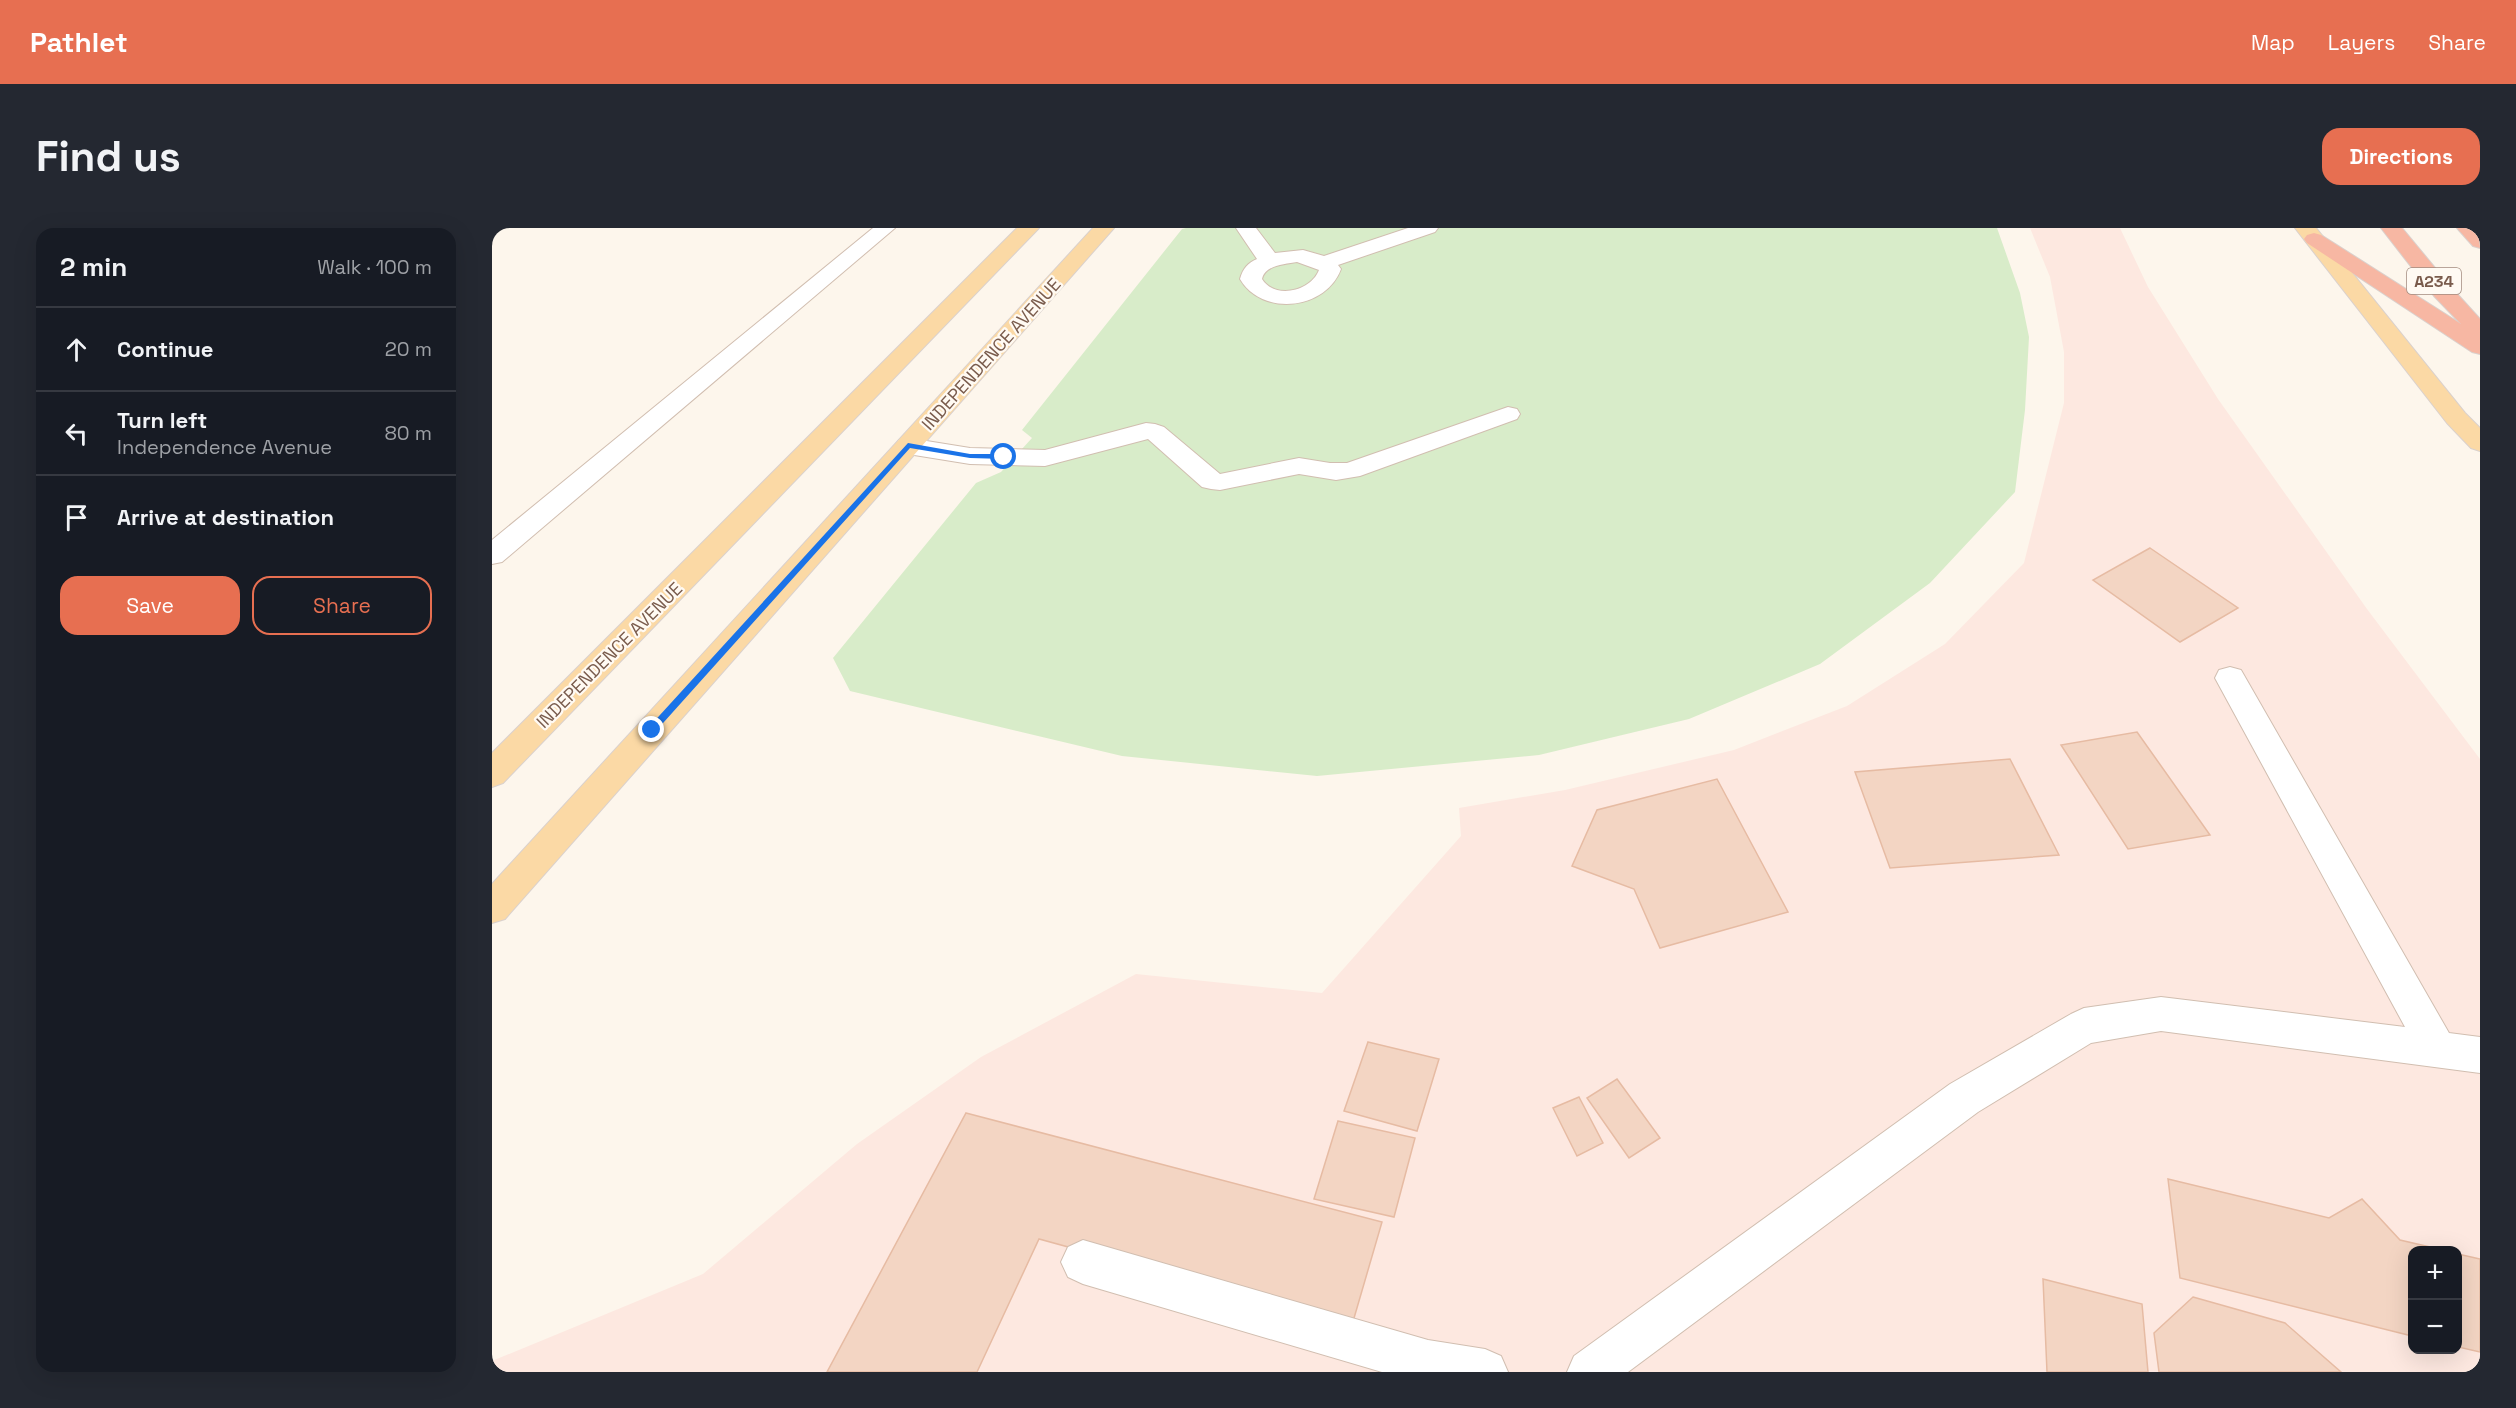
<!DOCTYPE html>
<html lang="en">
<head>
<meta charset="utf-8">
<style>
	:root { --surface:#171b24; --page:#242831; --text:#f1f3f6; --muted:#9ea1a6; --line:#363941; --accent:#e76f51 }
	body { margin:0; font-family:"Space Grotesk",sans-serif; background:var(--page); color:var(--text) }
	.controls { position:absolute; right:18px; bottom:18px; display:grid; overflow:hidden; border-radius:12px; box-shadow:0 6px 24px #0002 }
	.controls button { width:54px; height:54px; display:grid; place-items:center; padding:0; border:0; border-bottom:2px solid var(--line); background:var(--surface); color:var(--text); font:30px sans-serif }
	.stop { position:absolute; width:18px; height:18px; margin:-14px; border:4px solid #1a73e8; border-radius:50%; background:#fff }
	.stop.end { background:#1a73e8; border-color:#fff; box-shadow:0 2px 6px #0008 }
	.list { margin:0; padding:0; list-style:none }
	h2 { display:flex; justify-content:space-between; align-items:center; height:78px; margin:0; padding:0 24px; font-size:26px }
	h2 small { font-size:20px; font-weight:400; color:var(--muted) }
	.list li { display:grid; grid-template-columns:39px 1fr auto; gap:18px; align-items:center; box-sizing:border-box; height:84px; padding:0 24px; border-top:2px solid var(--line) }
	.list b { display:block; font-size:22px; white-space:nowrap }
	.list p { margin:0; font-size:20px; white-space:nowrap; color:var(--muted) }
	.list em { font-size:20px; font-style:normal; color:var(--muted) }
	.actions { display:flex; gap:12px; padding:18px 24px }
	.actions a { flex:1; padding:14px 0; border:2px solid var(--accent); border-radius:18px; text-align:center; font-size:21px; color:var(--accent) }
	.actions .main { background:var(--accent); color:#fff }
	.icon { flex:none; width:33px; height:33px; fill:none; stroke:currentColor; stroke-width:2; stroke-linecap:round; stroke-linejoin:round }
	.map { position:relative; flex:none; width:1988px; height:1144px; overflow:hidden; border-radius:18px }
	header { display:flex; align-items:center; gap:36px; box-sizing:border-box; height:84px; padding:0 30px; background:var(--accent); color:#fff }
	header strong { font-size:28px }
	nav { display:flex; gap:33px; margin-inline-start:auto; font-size:21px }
	.intro { display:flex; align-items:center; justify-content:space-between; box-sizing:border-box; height:144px; padding:0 36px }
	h1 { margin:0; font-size:42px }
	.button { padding:15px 27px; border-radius:18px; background:var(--accent); color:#fff; font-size:21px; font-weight:700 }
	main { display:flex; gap:36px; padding:0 36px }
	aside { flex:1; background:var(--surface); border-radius:18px; box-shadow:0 6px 24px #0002 }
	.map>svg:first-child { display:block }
	.commercial { fill:#fde8e0; fill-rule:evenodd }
	.green { fill:#d8ecc9 }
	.building { fill:#f3d5c3; stroke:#e6bba3; stroke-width:1.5 }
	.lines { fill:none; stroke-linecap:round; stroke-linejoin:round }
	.minor-casing { stroke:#d1beb0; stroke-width:2 }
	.major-casing { stroke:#dad1cd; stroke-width:2 }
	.highway-casing { stroke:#dad1cd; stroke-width:2 }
	.minor { fill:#fff; fill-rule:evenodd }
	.major { fill:#fbd9a5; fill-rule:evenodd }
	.highway { fill:#f7b7a3; fill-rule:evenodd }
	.route { fill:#1a73e8 }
	.labels { text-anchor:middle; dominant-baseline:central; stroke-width:4.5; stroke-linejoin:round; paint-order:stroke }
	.shield { fill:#fffaf3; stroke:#a28b7f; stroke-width:1.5 }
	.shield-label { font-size:16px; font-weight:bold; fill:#7a5c4d }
	.street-label { font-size:18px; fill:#7a5c4d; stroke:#fffaf3 }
</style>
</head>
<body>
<header>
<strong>Pathlet</strong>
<nav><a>Map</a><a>Layers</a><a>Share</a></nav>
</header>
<div class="intro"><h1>Find us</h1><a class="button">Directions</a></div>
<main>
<aside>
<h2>2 min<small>Walk · 100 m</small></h2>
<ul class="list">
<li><svg class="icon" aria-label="ahead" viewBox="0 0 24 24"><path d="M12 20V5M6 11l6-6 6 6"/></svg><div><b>Continue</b></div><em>20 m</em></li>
<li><svg class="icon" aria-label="left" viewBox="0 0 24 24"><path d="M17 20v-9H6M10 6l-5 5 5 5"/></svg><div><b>Turn left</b><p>Independence Avenue</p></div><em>80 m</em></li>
<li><svg class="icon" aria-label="arrive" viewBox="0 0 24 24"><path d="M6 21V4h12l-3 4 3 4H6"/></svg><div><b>Arrive at destination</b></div></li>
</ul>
<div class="actions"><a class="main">Save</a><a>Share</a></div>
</aside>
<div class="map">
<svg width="1988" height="1144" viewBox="0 0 1988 1144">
	<rect width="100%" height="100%" fill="#fdf6ec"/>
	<path class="commercial" d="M 1538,0 L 1628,0 L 1656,59 L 1726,171 L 1875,381 L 1988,531 L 1988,1144 L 0,1144 L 0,1133 L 211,1046 L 365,916 L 489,829 L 644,746 L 830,765 L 969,608 L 967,580 L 1073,562 L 1242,522 L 1355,478 L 1453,416 L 1532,335 L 1572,175 L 1572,124 L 1558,49 ZM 1920,1022 L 1966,1022 L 1966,1122 L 1920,1122 Z"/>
	<path class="green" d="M 694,0 L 1505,0 L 1528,65 L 1537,109 L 1533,182 L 1523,264 L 1438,355 L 1328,436 L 1197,491 L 1047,527 L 825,548 L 630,528 L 358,463 L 341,430 L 484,255 L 509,244 L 540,210 L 530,202 L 690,1 Z"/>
	<path class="building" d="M 1658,320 L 1746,380 L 1688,414 L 1601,352 Z
		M 1645,504 L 1718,607 L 1636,621 L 1569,517 Z
		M 1518,531 L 1567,627 L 1398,640 L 1363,544 Z
		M 1225,551 L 1296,684 L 1168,720 L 1142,661 L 1080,638 L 1105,582 Z
		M 876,814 L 947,831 L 925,903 L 852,883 Z
		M 1125,851 L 1168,910 L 1137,930 L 1095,870 Z
		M 1087,869 L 1111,915 L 1085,928 L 1061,880 Z
		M 474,885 L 890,994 L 860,1097 L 547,1011 L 485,1144 L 335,1144 Z
		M 846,893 L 923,910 L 902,989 L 822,971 Z
		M 1676,951 L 1837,990 L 1870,971 L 1908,1012 L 1951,1022 L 1920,1022 L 1920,1108 L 1688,1050 Z
		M 1966,1026 L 1988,1031 L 1988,1124 L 1966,1119 Z
		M 1551,1051 L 1650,1076 L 1656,1144 L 1555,1144 Z
		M 1701,1069 L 1793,1095 L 1849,1144 L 1667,1144 L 1662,1105 Z"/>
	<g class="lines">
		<g class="minor-casing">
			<path id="minor" d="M 381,0 L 403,0 L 10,334 L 0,336 L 0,312 Z
				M 744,0 L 764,0 L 783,25 L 811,22 L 832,28 L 916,0 L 946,0 L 943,4 L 846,37 L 849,41 C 834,82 770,89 748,51 C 751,40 756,35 765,31 ZM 805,34 L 827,42 C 819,63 783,72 770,51 C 773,37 793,36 805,34 Z
				M 1016,179 L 1025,181 L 1028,186 L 1025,191 L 868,248 L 844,252 L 807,246 L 728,262 L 719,261 L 710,259 L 656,211 L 553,238 L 478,236 L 416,226 L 407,224 L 403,218 L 407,212 L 416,210 L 478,220 L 553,222 L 654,195 L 663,196 L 672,199 L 728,246 L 807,230 L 838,235 L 855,235 Z
				M 1738,439 L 1749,442 L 1957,805 L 1988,809 L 1988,845 L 1669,803 L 1599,815 L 1486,884 L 1136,1144 L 1075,1144 L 1082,1128 L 1458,856 L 1579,786 L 1592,780 L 1669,769 L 1913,799 L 1723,450 L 1727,442 Z
				M 591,1012 L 936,1112 L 993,1121 L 1009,1128 L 1016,1144 L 890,1144 L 591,1056 L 576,1049 L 569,1034 L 576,1019 Z"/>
		</g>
		<g class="major-casing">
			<path id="major" d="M 525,0 L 547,0 L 11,555 L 0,559 L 0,525 Z
				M 601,0 L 622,0 L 13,691 L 0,695 L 0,656 Z
				M 1803,0 L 1824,0 L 1973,185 L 1988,200 L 1988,223 L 1979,220 L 1955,195 Z"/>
		</g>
		<g class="highway-casing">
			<path id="highway" d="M 1889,0 L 1910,0 L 1958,58 L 1988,91 L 1988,126 L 1980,124 L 1815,15 L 1812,11 L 1815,7 L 1822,5 L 1829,7 L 1969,96 L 1942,68 Z
				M 1965,0 L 1986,0 L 1988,20 L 1981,18 Z"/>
		</g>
		<use href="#minor" class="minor"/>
		<use href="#major" class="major"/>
		<use href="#highway" class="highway"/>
	</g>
	<path class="route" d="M 416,215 L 478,226 L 512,226 L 515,229 L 512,231 L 478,230 L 418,220 L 163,504 L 157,504 L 157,499 Z"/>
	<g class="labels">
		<rect class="shield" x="1915" y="40" width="54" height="26" rx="4.5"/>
		<g class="shield-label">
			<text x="1942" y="53">A234</text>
		</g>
		<g class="street-label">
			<text transform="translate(499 126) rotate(-48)">INDEPENDENCE AVENUE</text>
			<text transform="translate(117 427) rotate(-45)">INDEPENDENCE AVENUE</text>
		</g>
	</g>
</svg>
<div class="controls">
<button>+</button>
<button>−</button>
</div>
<div class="stop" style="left:512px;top:229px"></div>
<div class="stop end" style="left:160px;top:502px"></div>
</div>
</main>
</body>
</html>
